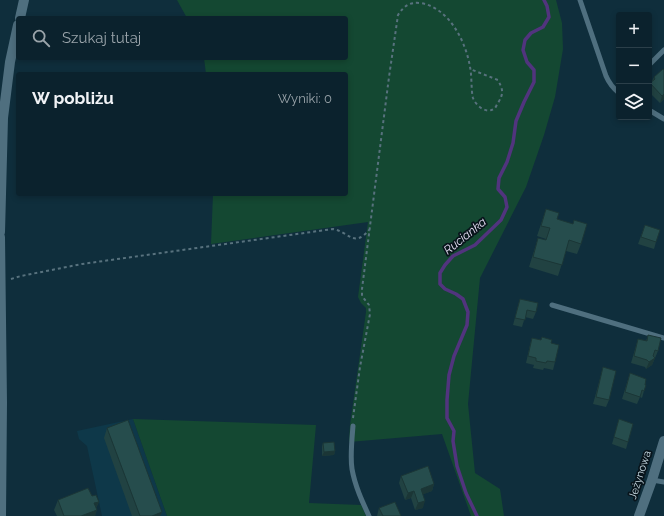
<!DOCTYPE html>
<html lang="pl">
<head>
<meta charset="utf-8">
<style>
	:root { --surface:#0b222d; --page:#192f39; --text:#f1f3f6; --muted:#9aa4aa; --line:#2b3f49 }
	body { margin:0; font-family:Raleway,sans-serif; background:var(--page); color:var(--text) }
	.controls { position:absolute; right:12px; top:12px; display:grid; overflow:hidden; border-radius:4px; box-shadow:0 2px 6px #0003 }
	.controls button { width:36px; height:36px; display:grid; place-items:center; padding:0; border:0; border-bottom:1px solid var(--line); background:var(--surface); color:var(--text); font:20px sans-serif }
	.list { margin:0; padding:0; list-style:none }
	h2 { display:flex; justify-content:space-between; align-items:center; height:52px; margin:0; padding:0 16px; font-size:17px }
	h2 small { font-size:13px; font-weight:400; color:var(--muted) }
	.icon { flex:none; width:22px; height:22px; fill:none; stroke:currentColor; stroke-width:2; stroke-linecap:round; stroke-linejoin:round }
	.map { position:relative; flex:none; width:664px; height:516px; overflow:hidden }
	.search { position:absolute; background:var(--surface); box-shadow:0 2px 6px #0003; left:16px; top:16px; width:332px; height:44px; display:flex; align-items:center; gap:10px; box-sizing:border-box; padding:0 14px; border-radius:4px; color:var(--muted); font-size:15px }
	.panel { position:absolute; background:var(--surface); box-shadow:0 2px 6px #0003; left:16px; top:72px; width:332px; height:124px; border-radius:4px }
	.map>svg:first-child { display:block }
	.built { fill:#0e3849 }
	.green { fill:#144832 }
	.lines { fill:none; stroke-linecap:round; stroke-linejoin:round }
	.stream { stroke:#51347e; stroke-width:3.5 }
	.path { stroke:#58727e; stroke-width:2; stroke-dasharray:3 3; stroke-linecap:butt }
	.lane { stroke:#4f6f7f; stroke-width:5 }
	.street { stroke:#4f6f7f; stroke-width:10 }
	.wall { fill:#214242 }
	.shaded-wall { fill:#1b3636 }
	.building { fill:#264d4d; stroke:#1b3636 }
	.labels { text-anchor:middle; dominant-baseline:central; stroke-width:3.5; stroke-linejoin:round; paint-order:stroke }
	.street-label { font-size:11px; fill:#cadce5; stroke:#08141b }
	.water-label { font-size:12px; font-style:italic; fill:#e3ddf2; stroke:#08141b }
</style>
</head>
<body>
<div class="map">
<svg width="664" height="516" viewBox="0 0 664 516">
	<rect width="100%" height="100%" fill="#0f2e3c"/>
	<path class="built" d="M 133,419 L 167,516 L 102,516 L 87,446 L 79,439 L 77,431 Z"/>
	<path class="green" d="M 177,0 L 556,0 L 562,23 L 563,49 L 555,97 L 544,135 L 526,187 L 480,278 L 468,404 L 475,473 L 500,489 L 504,516 L 471,516 L 442,434 L 349,442 L 350,425 L 366,312 L 366,308 L 361,303 L 358,297 L 368,222 L 211,244 L 213,194 L 346,194 L 346,74 L 206,74 L 204,58 L 346,58 L 346,18 L 187,18 Z
		M 133,419 L 316,425 L 309,503 L 361,505 L 366,516 L 167,516 Z"/>
	<g class="lines">
		<path class="stream" d="M 477,516 L 466,493 L 457,466 L 453,441 L 454,431 L 447,418 L 447,400 L 449,375 L 454,356 L 467,325 L 468,312 L 463,299 L 456,294 L 445,289 L 440,284 L 440,273 L 445,265 L 453,256 L 475,245 L 501,220 L 507,207 L 505,197 L 498,189 L 499,178 L 507,162 L 513,143 L 516,121 L 524,102 L 534,82 L 534,70 L 527,62 L 523,50 L 525,40 L 531,33 L 543,27 L 549,17 L 547,6 L 544,0"/>
		<path class="path" d="M 11,279 L 21,276 L 82,264 L 333,229 C 349,232 354,248 369,230
			M 353,418 L 360,367 L 370,314 L 369,305 L 362,296 L 362,289 L 389,77 L 398,15 C 404,6 409,2 420,3 C 449,7 466,42 470,67 C 472,76 471,91 473,98 C 476,106 487,115 495,108 C 496,107 497,104 498,103 C 504,93 503,90 498,80 L 470,69"/>
		<path class="lane" d="M 580,0 L 606,76 C 609,83 613,88 619,93
			M 649,65 L 664,50
			M 649,110 L 664,119
			M 552,305 L 664,338
			M 353,426 C 352,438 350,457 352,469 C 355,486 362,501 369,516
			M 652,480 L 664,482"/>
		<path class="street" d="M 20,18 L 24,0
			M 0,232 L 3,118 L 10,62 L 18,25
			M 0,237 L 2,402 L 1,516
			M 639,516 L 652,480 L 664,441"/>
	</g>
	<path class="wall" d="M 664,70 L 664,99 L 660,103 L 649,92 L 649,87 L 650,83 L 652,81 L 654,77 Z
		M 546,209 L 557,219 L 581,244 L 577,254 L 566,251 L 558,276 L 529,267 L 538,238 L 545,240 L 546,239 L 537,236 Z
		M 645,225 L 656,242 L 654,249 L 638,244 Z
		M 520,299 L 536,312 L 533,319 L 525,317 L 522,327 L 513,325 L 518,306 Z
		M 648,335 L 658,351 L 652,365 L 646,369 L 645,367 L 631,363 L 638,339 L 646,341 Z
		M 532,338 L 551,343 L 555,362 L 553,370 L 544,368 L 543,370 L 533,368 L 534,365 L 526,363 L 530,345 Z
		M 603,367 L 609,400 L 606,407 L 593,404 L 601,375 Z
		M 630,373 L 645,385 L 644,391 L 642,398 L 640,397 L 637,404 L 622,399 Z
		M 619,419 L 628,442 L 626,449 L 612,444 Z
		M 107,428 L 162,512 L 160,516 L 132,516 L 104,438 Z
		M 323,443 L 335,451 L 334,455 L 322,456 L 322,446 Z
		M 401,476 L 434,484 L 432,491 L 423,494 L 423,508 L 415,510 L 411,498 L 405,500 L 399,483 Z
		M 92,496 L 99,502 L 96,508 L 95,516 L 57,516 L 54,510 L 58,500 Z
		M 379,508 L 401,516 L 377,516 Z"/>
	<path class="shaded-wall" d="M 664,94 L 664,99 L 660,103 L 662,96 Z
		M 655,358 L 652,365 L 646,369 L 649,362 Z
		M 335,451 L 334,455 L 322,456 L 324,452 Z
		M 434,484 L 432,491 L 419,496 L 421,489 Z
		M 414,491 L 411,498 L 405,500 L 408,493 Z
		M 425,501 L 423,508 L 415,510 L 418,503 Z
		M 99,502 L 95,510 L 97,510 L 95,516 L 81,516 L 94,503 Z
		M 162,512 L 160,516 L 152,516 Z"/>
	<path class="building" d="M 663,69 L 664,70 L 664,94 L 662,96 L 650,83 L 655,79 L 654,77 Z
		M 546,209 L 559,213 L 557,219 L 573,224 L 574,220 L 587,224 L 581,244 L 569,240 L 562,265 L 533,257 L 538,238 L 546,240 L 550,228 L 541,226 Z
		M 645,225 L 660,230 L 656,242 L 641,237 Z
		M 520,299 L 538,303 L 536,312 L 527,310 L 525,320 L 515,318 Z
		M 648,335 L 661,338 L 658,351 L 655,350 L 653,356 L 655,358 L 649,362 L 647,360 L 634,356 L 638,339 L 647,341 Z
		M 542,337 L 552,340 L 551,343 L 559,345 L 555,362 L 547,361 L 546,363 L 536,361 L 536,358 L 528,356 L 532,338 L 541,340 Z
		M 603,367 L 616,371 L 609,400 L 596,397 Z
		M 630,373 L 646,379 L 645,385 L 646,385 L 644,391 L 642,390 L 640,397 L 625,392 Z
		M 619,419 L 633,424 L 628,442 L 614,437 Z
		M 128,420 L 162,512 L 152,516 L 140,516 L 107,428 Z
		M 334,442 L 335,451 L 324,452 L 323,443 Z
		M 428,466 L 434,484 L 421,489 L 425,501 L 418,503 L 414,491 L 408,493 L 401,476 Z
		M 88,488 L 92,496 L 96,495 L 99,502 L 94,503 L 97,510 L 81,516 L 64,516 L 58,500 Z
		M 395,502 L 401,516 L 383,516 L 379,508 Z"/>
	<g class="labels">
		<g class="street-label">
			<text transform="translate(640 475) rotate(-72)">Jeżynowa</text>
		</g>
		<g class="water-label">
			<text transform="translate(465 236) rotate(-39)">Rucianka</text>
		</g>
	</g>
</svg>
<div class="controls">
<button>+</button>
<button>−</button>
<button><svg class="icon" aria-label="layers" viewBox="0 0 24 24"><path d="M12 4l9 5-9 5-9-5zM3 14l9 5 9-5"/></svg></button>
</div>
<div class="search"><svg class="icon" aria-label="search" viewBox="0 0 24 24"><circle cx="10" cy="10" r="6"/><path d="M15 15l6 6"/></svg>Szukaj tutaj</div>
<section class="panel">
<h2>W pobliżu<small>Wyniki: 0</small></h2>
<ul class="list">
</ul>
</section>
</div>
</body>
</html>
